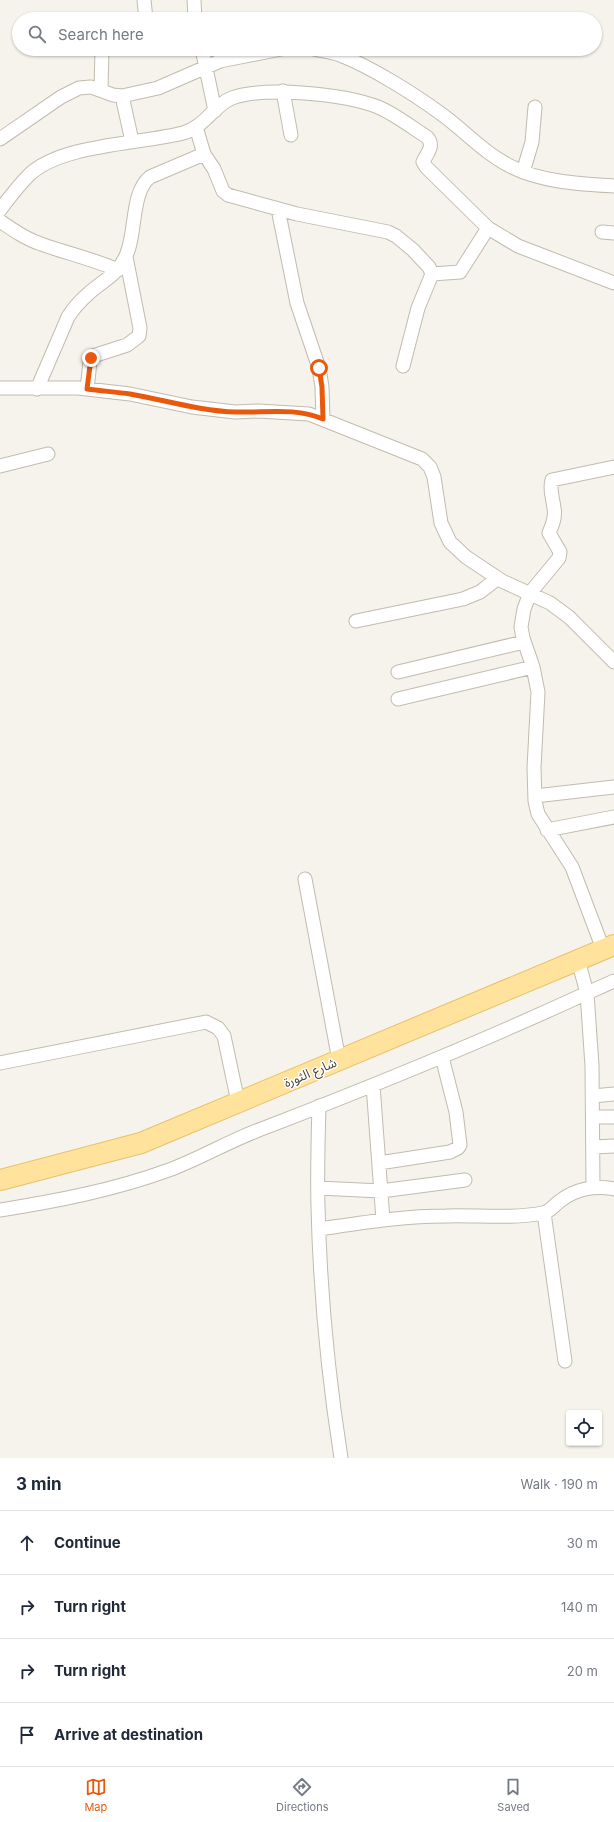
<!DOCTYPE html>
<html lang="en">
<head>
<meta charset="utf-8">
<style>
	:root { --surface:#fff; --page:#f2f2f3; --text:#1f2937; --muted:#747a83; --line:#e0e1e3; --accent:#ea580c }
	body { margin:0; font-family:Inter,"Noto Sans Arabic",sans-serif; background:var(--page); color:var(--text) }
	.controls { position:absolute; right:12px; bottom:12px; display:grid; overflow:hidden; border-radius:4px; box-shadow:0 1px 3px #0004 }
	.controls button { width:36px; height:36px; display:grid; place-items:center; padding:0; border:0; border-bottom:1px solid var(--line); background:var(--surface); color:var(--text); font:20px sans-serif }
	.stop { position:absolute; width:12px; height:12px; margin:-9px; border:3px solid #ea580c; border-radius:50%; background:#fff }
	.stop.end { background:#ea580c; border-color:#fff; box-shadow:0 1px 4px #0008 }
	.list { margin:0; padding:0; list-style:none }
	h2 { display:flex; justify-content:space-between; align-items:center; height:52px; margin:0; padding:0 16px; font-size:17px }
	h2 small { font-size:13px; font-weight:400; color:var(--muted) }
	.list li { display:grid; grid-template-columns:26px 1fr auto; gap:12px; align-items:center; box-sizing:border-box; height:64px; padding:0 16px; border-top:1px solid var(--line) }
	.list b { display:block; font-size:15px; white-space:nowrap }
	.list em { font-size:13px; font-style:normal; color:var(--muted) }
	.icon { flex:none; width:22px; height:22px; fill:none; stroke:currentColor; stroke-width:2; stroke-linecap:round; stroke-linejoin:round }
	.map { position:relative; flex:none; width:614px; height:1458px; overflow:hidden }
	.search { position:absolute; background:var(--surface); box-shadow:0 1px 3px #0004; left:12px; right:12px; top:12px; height:44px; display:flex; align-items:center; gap:10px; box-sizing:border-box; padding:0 14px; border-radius:22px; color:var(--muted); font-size:15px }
	.sheet { height:308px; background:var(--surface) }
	nav { display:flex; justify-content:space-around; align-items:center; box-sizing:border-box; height:56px; border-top:1px solid var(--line); background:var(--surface); font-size:11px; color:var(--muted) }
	nav a { display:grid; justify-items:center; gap:2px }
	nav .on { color:var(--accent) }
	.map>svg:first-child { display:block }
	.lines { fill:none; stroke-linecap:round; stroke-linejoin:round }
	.minor-casing { stroke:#c2bbae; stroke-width:15 }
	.primary-casing { stroke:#e6c16a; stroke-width:22 }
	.minor { stroke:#fff; stroke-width:13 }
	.primary { stroke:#ffe39c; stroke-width:20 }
	.route { stroke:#ea580c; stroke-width:5 }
	.labels { text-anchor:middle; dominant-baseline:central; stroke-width:3; stroke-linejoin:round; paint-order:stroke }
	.street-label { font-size:13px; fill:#4b4439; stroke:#fff }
</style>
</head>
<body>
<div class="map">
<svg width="614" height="1458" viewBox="0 0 614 1458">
	<rect width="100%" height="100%" fill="#f6f3ec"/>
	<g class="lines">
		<g class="minor-casing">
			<path id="minor" d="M 144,0 L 146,19
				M 194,0 L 195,19
				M 202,49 L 215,111
				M 314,49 C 322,51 332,52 340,55 C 371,67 414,94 440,113 C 464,130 484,153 510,166 C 540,182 581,184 614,186
				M 101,90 L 102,49
				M 283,91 L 291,135
				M 122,96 L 132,141
				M 196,127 L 204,154 L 214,169 L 223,191 L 228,195 L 297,214 L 388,232 L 396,236 L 413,250 L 429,267 L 432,274 L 418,308 L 403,366
				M 0,139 L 61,97 L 79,88 L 91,87 L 113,95 L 122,96 L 158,88 L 220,61 L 281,49
				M 523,172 L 532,142 L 535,107
				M 278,209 L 297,303 L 319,368 L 322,387 L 323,419
				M 0,210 C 9,198 19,185 29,175 C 61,144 141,144 183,133 C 205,127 215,104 232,98 C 266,86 344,94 378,107 C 395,114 411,127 427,137 C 435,146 427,153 423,162 L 426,167 L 488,228 L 518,246 L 614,283
				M 0,221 C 13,230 26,239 41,244 C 66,253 93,259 118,270
				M 602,232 L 614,233
				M 432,274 L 460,272 L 488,228
				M 0,388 L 78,388 L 130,394 L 192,407 L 235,412 L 258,411 L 309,414 L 422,459 L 430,467 L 434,477 L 441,523 L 450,542 L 466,557 L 502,581 L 550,603 L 569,617 L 614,662
				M 37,389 L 68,317 C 73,309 80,301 88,294 C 101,282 117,275 125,258 C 137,235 130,193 150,177 L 204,154
				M 87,389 L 90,362 L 93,356 L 127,345 L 139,336 L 140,328 L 126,257
				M 0,466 L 48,454
				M 356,621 L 463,599 L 480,592 L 498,578
				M 398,672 L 524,642
				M 398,699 L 533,667
				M 535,796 L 614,787
				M 547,830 L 614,817
				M 305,879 L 339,1060
				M 603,949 L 572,867 L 538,814 L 535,801 L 534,768 L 538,692 L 533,667 L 523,638 L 521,627 L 524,609 L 530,593 L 559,558 L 560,552 L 549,533 C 552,526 556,517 554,508 C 553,498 549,491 552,480 L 614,467
				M 0,1063 L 206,1022 L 218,1028 L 224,1036 L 238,1102
				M 373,1085 L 383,1220
				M 593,1096 L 614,1094
				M 319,1106 C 318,1140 317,1173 318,1207 C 320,1291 328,1375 341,1458
				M 593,1117 L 614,1117
				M 594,1147 L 614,1146
				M 379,1163 L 450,1152 L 458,1148 L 460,1145 L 456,1112 L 442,1057
				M 593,1187 L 592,1066 L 587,993 L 614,981
				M 318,1188 L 381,1191 L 465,1180
				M 0,1210 C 57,1201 114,1190 169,1170 C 201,1158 231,1140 264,1128 C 373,1086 481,1042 587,993 L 578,960
				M 544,1213 L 565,1361
				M 319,1229 C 361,1223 403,1216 446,1216 C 477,1215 511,1219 543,1213 C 550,1212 554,1205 560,1201 C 575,1189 595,1185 614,1189"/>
		</g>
		<g class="primary-casing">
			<path id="primary" d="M 0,1180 L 141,1143 L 614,945"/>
		</g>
		<use href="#minor" class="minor"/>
		<use href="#primary" class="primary"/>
	</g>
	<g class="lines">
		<path class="route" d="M 91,358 L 87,389 C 102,391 116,392 130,394 C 165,400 200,411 236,412 C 265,413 295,407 323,419 L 322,387 L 319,368"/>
	</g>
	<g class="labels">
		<g class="street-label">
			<text transform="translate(310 1072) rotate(-23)">شارع الثورة</text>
		</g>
	</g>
</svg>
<div class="controls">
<button><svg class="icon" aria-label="locate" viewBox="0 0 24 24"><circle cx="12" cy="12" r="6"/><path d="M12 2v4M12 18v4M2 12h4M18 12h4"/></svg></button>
</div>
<div class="stop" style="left:319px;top:368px"></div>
<div class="stop end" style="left:91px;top:358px"></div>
<div class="search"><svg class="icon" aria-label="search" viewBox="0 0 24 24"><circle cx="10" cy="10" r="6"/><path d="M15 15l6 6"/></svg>Search here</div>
</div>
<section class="sheet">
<h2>3 min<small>Walk · 190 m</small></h2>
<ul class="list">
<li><svg class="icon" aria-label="ahead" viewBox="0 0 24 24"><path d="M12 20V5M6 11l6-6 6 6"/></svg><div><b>Continue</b></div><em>30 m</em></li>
<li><svg class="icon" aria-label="right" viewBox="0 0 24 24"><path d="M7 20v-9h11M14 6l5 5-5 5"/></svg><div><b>Turn right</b></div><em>140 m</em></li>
<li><svg class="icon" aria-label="right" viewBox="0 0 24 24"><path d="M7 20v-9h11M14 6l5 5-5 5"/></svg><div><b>Turn right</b></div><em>20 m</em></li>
<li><svg class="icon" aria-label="arrive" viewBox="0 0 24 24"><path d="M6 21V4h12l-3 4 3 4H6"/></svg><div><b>Arrive at destination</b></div></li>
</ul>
</section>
<nav>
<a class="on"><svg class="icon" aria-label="map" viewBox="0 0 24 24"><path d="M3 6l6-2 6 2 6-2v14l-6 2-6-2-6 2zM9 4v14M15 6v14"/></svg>Map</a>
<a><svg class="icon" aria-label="directions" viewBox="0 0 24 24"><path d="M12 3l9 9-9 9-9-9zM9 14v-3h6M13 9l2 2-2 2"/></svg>Directions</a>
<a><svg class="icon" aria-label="saved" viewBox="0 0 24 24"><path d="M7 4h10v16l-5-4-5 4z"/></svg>Saved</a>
</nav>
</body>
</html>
